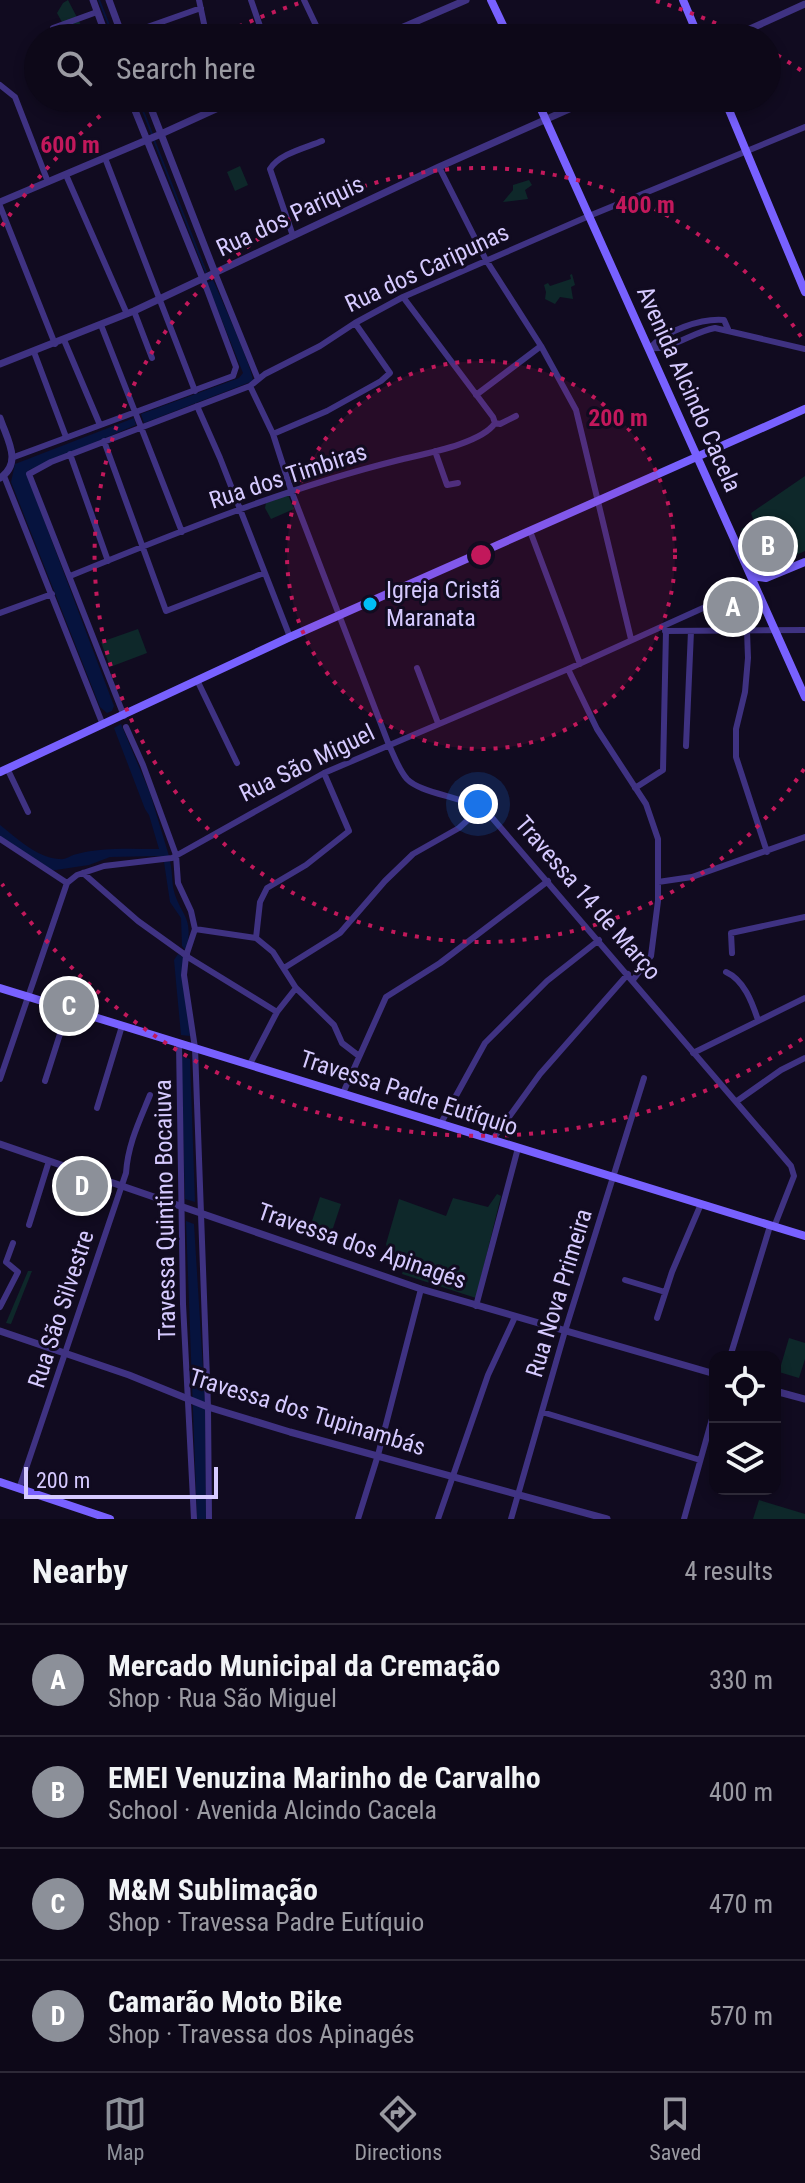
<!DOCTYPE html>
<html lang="en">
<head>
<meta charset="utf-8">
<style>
	:root { --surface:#0d0818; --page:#161121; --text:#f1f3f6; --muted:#9a9aa2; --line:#2d2937; --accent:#8c9099 }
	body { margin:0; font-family:"Roboto Condensed",sans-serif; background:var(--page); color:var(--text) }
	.controls { position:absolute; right:24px; bottom:24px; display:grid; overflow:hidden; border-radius:16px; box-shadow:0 4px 12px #0003 }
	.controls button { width:72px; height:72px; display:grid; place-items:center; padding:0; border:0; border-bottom:2px solid var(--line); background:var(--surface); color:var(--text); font:40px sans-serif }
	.scale { position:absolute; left:24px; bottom:20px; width:194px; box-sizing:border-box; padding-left:8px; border:4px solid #d6caff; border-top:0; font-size:22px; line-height:28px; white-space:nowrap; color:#d6caff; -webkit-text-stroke:6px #110b20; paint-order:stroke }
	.you { position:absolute; left:478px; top:804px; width:28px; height:28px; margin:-20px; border:6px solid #fff; border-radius:50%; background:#1a73e8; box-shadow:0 0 0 12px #1a73e833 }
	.badge { display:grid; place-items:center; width:52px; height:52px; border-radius:50%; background:var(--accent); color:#fff; font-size:26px; font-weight:700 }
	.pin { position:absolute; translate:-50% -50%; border:4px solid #fff; box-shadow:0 2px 8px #0006 }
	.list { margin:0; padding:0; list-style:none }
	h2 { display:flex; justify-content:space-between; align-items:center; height:104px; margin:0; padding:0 32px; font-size:34px }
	h2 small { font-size:26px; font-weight:400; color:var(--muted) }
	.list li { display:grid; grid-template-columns:52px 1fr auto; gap:24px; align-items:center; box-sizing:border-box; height:112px; padding:0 32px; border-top:2px solid var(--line) }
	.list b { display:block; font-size:30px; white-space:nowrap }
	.list p { margin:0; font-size:26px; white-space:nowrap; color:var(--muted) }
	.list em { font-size:26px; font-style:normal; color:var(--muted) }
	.icon { flex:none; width:44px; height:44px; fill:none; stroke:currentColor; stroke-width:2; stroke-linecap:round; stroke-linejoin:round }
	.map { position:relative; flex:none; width:805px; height:1519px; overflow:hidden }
	.search { position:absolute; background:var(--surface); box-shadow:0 4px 12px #0003; left:24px; right:24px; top:24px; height:88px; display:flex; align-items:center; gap:20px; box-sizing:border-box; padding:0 28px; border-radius:44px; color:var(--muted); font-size:30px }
	.sheet { height:552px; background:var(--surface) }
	nav { display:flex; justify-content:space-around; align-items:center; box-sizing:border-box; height:112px; border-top:2px solid var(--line); background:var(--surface); font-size:22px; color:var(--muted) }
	nav a { display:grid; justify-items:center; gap:4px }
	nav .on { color:var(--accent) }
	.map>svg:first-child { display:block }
	.green { fill:#0e282a }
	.water { fill:#06133e }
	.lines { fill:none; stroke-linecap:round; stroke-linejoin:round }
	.stream { stroke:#06133e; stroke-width:2 }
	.minor { stroke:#3f3282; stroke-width:6 }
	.tertiary { stroke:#3f3282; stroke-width:7 }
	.secondary { stroke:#7861ff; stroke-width:8 }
	.minor-bridge { stroke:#3f3282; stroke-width:6 }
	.ring { fill:none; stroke:#c2185b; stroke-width:4; stroke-dasharray:4 8 }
	.poi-dot { fill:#00bef5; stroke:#110b20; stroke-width:3 }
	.labels { text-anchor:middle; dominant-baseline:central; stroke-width:6; stroke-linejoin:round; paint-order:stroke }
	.street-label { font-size:24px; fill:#d6caff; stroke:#110b20 }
	.poi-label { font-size:24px; fill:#d6caff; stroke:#110b20; text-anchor:start }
	.centre { fill:#c2185b; stroke:#110b20; stroke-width:4 }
	.ring-label { font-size:24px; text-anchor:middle; font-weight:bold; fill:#c2185b; stroke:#110b20; stroke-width:6; stroke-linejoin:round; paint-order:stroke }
</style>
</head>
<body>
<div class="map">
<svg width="805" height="1519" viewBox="0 0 805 1519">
	<rect width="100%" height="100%" fill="#110b20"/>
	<path class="green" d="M 68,0 L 83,29 L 56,38 L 52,29 L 63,24 L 57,13 L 63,3 Z
		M 240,166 L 248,185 L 235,191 L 227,172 Z
		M 529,180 L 532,185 L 525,190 L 528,199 L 503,202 L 513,190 L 513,185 Z
		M 572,274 L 575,285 L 571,287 L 573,299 L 560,297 L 555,304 L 545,299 L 546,292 L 544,285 L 548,283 L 550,286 L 571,279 L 570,275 Z
		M 805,476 L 805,551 L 766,568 L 756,569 L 741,529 L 754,522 L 751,513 Z
		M 288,495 L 294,509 L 271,519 L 265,508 L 266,503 Z
		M 138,629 L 147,653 L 110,667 L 101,642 Z
		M 497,1194 L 501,1196 L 476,1298 L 402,1274 L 407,1257 L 388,1251 L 386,1244 L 399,1199 L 446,1216 L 453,1198 L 488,1207 Z
		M 320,1197 L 341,1204 L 329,1240 L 308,1233 Z
		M 28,1271 L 32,1271 L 11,1324 L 6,1323 Z
		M 789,1338 L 805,1343 L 805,1359 L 799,1378 L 779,1372 Z
		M 759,1500 L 805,1514 L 805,1519 L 753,1519 Z"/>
	<path class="water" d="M 213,280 C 220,296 254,371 253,381 L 144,423 L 141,414 L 239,378 L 243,373 L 207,283 Z
		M 134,418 L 136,425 L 29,470 L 27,475 L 114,706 L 112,711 L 107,713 L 100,707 L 11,482 L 15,464 Z
		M 121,724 L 150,793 L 169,856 L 162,858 L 160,856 L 110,857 L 89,865 L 49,871 L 0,837 L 0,825 C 17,838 37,858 59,859 C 67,860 70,855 77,854 C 102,847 132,849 159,849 L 149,815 L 145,809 L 114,728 Z
		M 170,861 C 172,869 172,879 173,887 C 179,916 195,914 186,951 L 182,946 L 181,918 L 170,902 L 164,862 Z
		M 178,954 L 184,958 L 190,1036 L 181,1035 L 174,960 Z
		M 181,1056 L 190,1059 L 195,1202 L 185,1199 Z
		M 186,1221 L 194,1224 L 205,1401 L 206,1519 L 197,1519 Z"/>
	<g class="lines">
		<path class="stream" d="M 99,0 L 114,38
			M 138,98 L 152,134
			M 154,140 L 206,272"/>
		<path class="minor" d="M 199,0 L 207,38
			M 251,0 L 261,29
			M 304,0 L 322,38
			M 53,28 L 97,12
			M 122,36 L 201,8
			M 0,85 L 15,97 L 48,182
			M 105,158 L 195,391
			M 439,167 L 486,260 L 541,346 L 576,410 L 631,639
			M 66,175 L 127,314
			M 0,206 L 55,344
			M 293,236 L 270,169 C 279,154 305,148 322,141
			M 215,273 L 258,379
			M 403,297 L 493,417 L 495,423
			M 134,311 L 152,358
			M 101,325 L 182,532
			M 64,340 L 100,425
			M 650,348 C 672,350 692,332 715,328 L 805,349
			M 650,348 C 665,331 701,318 724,320 L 728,329
			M 34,352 L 66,437
			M 250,386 L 273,434 L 291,490 L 389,745 C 394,756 399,770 407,779 C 421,794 467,797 488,813 L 791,1166 L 794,1176 L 774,1227
			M 476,395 L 541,346
			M 197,406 L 220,458 L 290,637
			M 273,434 L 327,411 L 381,381 L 390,373 L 355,323
			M 104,441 L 166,611 L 264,573
			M 435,451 L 447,485 L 458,483
			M 70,454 L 108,561
			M 14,457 L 233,376 L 236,367 L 203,279
			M 4,476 L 103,725
			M 530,531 L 580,664
			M 70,576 C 178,532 286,488 399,460 C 423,454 481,444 495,423 L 500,424 L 516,416
			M 0,613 L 52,594
			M 665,631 L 805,630
			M 747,631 L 748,658 L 745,692 L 736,729 L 736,757 L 767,852
			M 417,668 L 438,723
			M 568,669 L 597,729 L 646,804 L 658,839 L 658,901 L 651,956 L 633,980
			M 198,682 L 237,763
			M 124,716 L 29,474 L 51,462 L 250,386 L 265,374 L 320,346 L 355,323 L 403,297 L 589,216 L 805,127
			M 126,727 L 143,765 L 176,855 L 178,883 L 191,911 L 195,929 L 186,956 L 184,975 L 195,1048 L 208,1407 L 209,1519
			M 686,746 L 691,631
			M 7,768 L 28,812
			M 635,788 L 663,770 L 666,631
			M 0,839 L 67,883
			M 83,873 L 138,921 L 184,954
			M 658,882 L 692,877 L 805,837
			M 195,929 L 256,938 L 273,952 L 296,988 L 334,1025 L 342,1043 L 359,1056
			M 256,938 L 260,902 L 267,888 L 306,865 L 349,831 L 324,773
			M 732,953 L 731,933 L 805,917
			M 186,956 L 277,1012
			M 284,968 L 340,933 L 385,881 L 413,854 L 459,828 L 481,808
			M 726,972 C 744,980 752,1002 758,1020
			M 179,1043 L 183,1304 L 194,1519
			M 693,1053 L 805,998
			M 250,1064 L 277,1012 L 296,988
			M 0,1079 L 67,883 L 77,875 L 104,866 L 172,858 L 324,773 L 568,669 L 754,585
			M 45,1081 L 68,1009
			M 343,1093 L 386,997 L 440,963 L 548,881
			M 737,1101 L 781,1070 L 805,1058
			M 97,1108 L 122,1026
			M 441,1123 L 485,1043 L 547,981 L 599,940
			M 493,1139 L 540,1074 L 628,974
			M 29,1225 L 49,1161
			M 625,1280 L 665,1292
			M 476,1306 L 518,1148
			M 0,1307 L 18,1272 L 6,1262 L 13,1243
			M 657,1318 L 672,1272 L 701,1204
			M 730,1357 L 770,1226
			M 542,1412 L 700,1460
			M 19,1489 L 126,1173 C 128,1144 139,1122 150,1095
			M 358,1519 L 378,1455 L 421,1289
			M 438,1519 L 488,1375 L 515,1317
			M 511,1519 L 565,1331 L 644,1078
			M 684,1519 L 715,1408"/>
		<path class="tertiary" d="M 93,0 L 107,38
			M 109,0 L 123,38
			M 378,38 L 466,0
			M 730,38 L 805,4
			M 130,98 L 203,279
			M 147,98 L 215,273
			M 0,202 L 161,134 L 240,98
			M 0,364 L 134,311 L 439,167 L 594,98
			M 0,418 C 7,439 23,463 0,478
			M 0,1144 L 421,1289 L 715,1374
			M 0,1331 L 129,1375 L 208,1407 L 290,1432 L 607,1519
			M 775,1391 L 805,1399"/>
		<path class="secondary" d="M 491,0 L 509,38
			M 683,0 L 699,38
			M 536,98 L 805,697
			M 724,98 L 805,292
			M 751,576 L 766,578 L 805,562
			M 0,772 L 290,637 L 805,409
			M 0,988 L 805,1236
			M 0,1482 L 110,1519"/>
		<path class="minor-bridge" d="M 184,954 L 187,955"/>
	</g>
	<circle cx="481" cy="555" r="194" fill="#c2185b" fill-opacity=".12"/>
	<g class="ring">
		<circle cx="481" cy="555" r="194"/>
		<path d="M804 769A387 387 0 1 1 804 341"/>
		<path d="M802 1039A581 581 0 0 1 2 884M2 226A581 581 0 0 1 119 100M217 37A581 581 0 0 1 306 1M656 1A581 581 0 0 1 745 37M767 49A581 581 0 0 1 802 71"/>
	</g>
	<circle class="poi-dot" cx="370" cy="604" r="8"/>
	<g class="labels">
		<g class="street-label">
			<text transform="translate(290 216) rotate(-25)">Rua dos Pariquis</text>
			<text transform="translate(427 268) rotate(-25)">Rua dos Caripunas</text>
			<text transform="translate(689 389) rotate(66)">Avenida Alcindo Cacela</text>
			<text transform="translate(288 476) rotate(-18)">Rua dos Timbiras</text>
			<text transform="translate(307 763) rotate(-26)">Rua São Miguel</text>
			<text transform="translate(588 898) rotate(49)">Travessa 14 de Março</text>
			<text transform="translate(409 1093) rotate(18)">Travessa Padre Eutíquio</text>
			<text transform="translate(165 1210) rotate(-91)">Travessa Quintino Bocaiuva</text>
			<text transform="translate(362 1246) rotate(19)">Travessa dos Apinagés</text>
			<text transform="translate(559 1293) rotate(-73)">Rua Nova Primeira</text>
			<text transform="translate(61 1309) rotate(-72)">Rua São Silvestre</text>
			<text transform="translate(307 1412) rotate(17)">Travessa dos Tupinambás</text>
		</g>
		<g class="poi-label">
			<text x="386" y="590">Igreja Cristã<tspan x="386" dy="28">Maranata</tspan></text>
		</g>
	</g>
	<circle cx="481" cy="555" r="12" class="centre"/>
	<g class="ring-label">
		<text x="70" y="153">600 m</text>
		<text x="645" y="213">400 m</text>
		<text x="618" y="426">200 m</text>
	</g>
</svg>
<div class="controls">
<button><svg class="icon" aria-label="locate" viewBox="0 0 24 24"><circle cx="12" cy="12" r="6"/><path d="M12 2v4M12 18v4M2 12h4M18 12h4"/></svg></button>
<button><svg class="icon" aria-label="layers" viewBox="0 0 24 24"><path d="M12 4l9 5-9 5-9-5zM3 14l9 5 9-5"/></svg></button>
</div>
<div class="scale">200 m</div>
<div class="you"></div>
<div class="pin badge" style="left:733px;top:607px">A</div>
<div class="pin badge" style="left:768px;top:546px">B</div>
<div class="pin badge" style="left:69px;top:1006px">C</div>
<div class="pin badge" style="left:82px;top:1186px">D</div>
<div class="search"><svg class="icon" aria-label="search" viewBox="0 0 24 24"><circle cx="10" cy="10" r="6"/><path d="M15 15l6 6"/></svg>Search here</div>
</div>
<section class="sheet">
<h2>Nearby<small>4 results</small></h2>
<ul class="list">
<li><span class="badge">A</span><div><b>Mercado Municipal da Cremação</b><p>Shop · Rua São Miguel</p></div><em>330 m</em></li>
<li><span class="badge">B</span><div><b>EMEI Venuzina Marinho de Carvalho</b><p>School · Avenida Alcindo Cacela</p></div><em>400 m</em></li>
<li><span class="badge">C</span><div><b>M&amp;M Sublimação</b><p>Shop · Travessa Padre Eutíquio</p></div><em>470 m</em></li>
<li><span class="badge">D</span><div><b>Camarão Moto Bike</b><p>Shop · Travessa dos Apinagés</p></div><em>570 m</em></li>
</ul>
</section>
<nav>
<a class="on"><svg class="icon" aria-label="map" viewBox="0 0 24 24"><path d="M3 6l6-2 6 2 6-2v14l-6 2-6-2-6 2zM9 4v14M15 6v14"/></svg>Map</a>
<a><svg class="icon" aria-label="directions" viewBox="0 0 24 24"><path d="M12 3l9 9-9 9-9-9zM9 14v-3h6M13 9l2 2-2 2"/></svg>Directions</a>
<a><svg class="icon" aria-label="saved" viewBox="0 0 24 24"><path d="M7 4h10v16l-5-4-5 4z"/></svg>Saved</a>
</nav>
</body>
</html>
